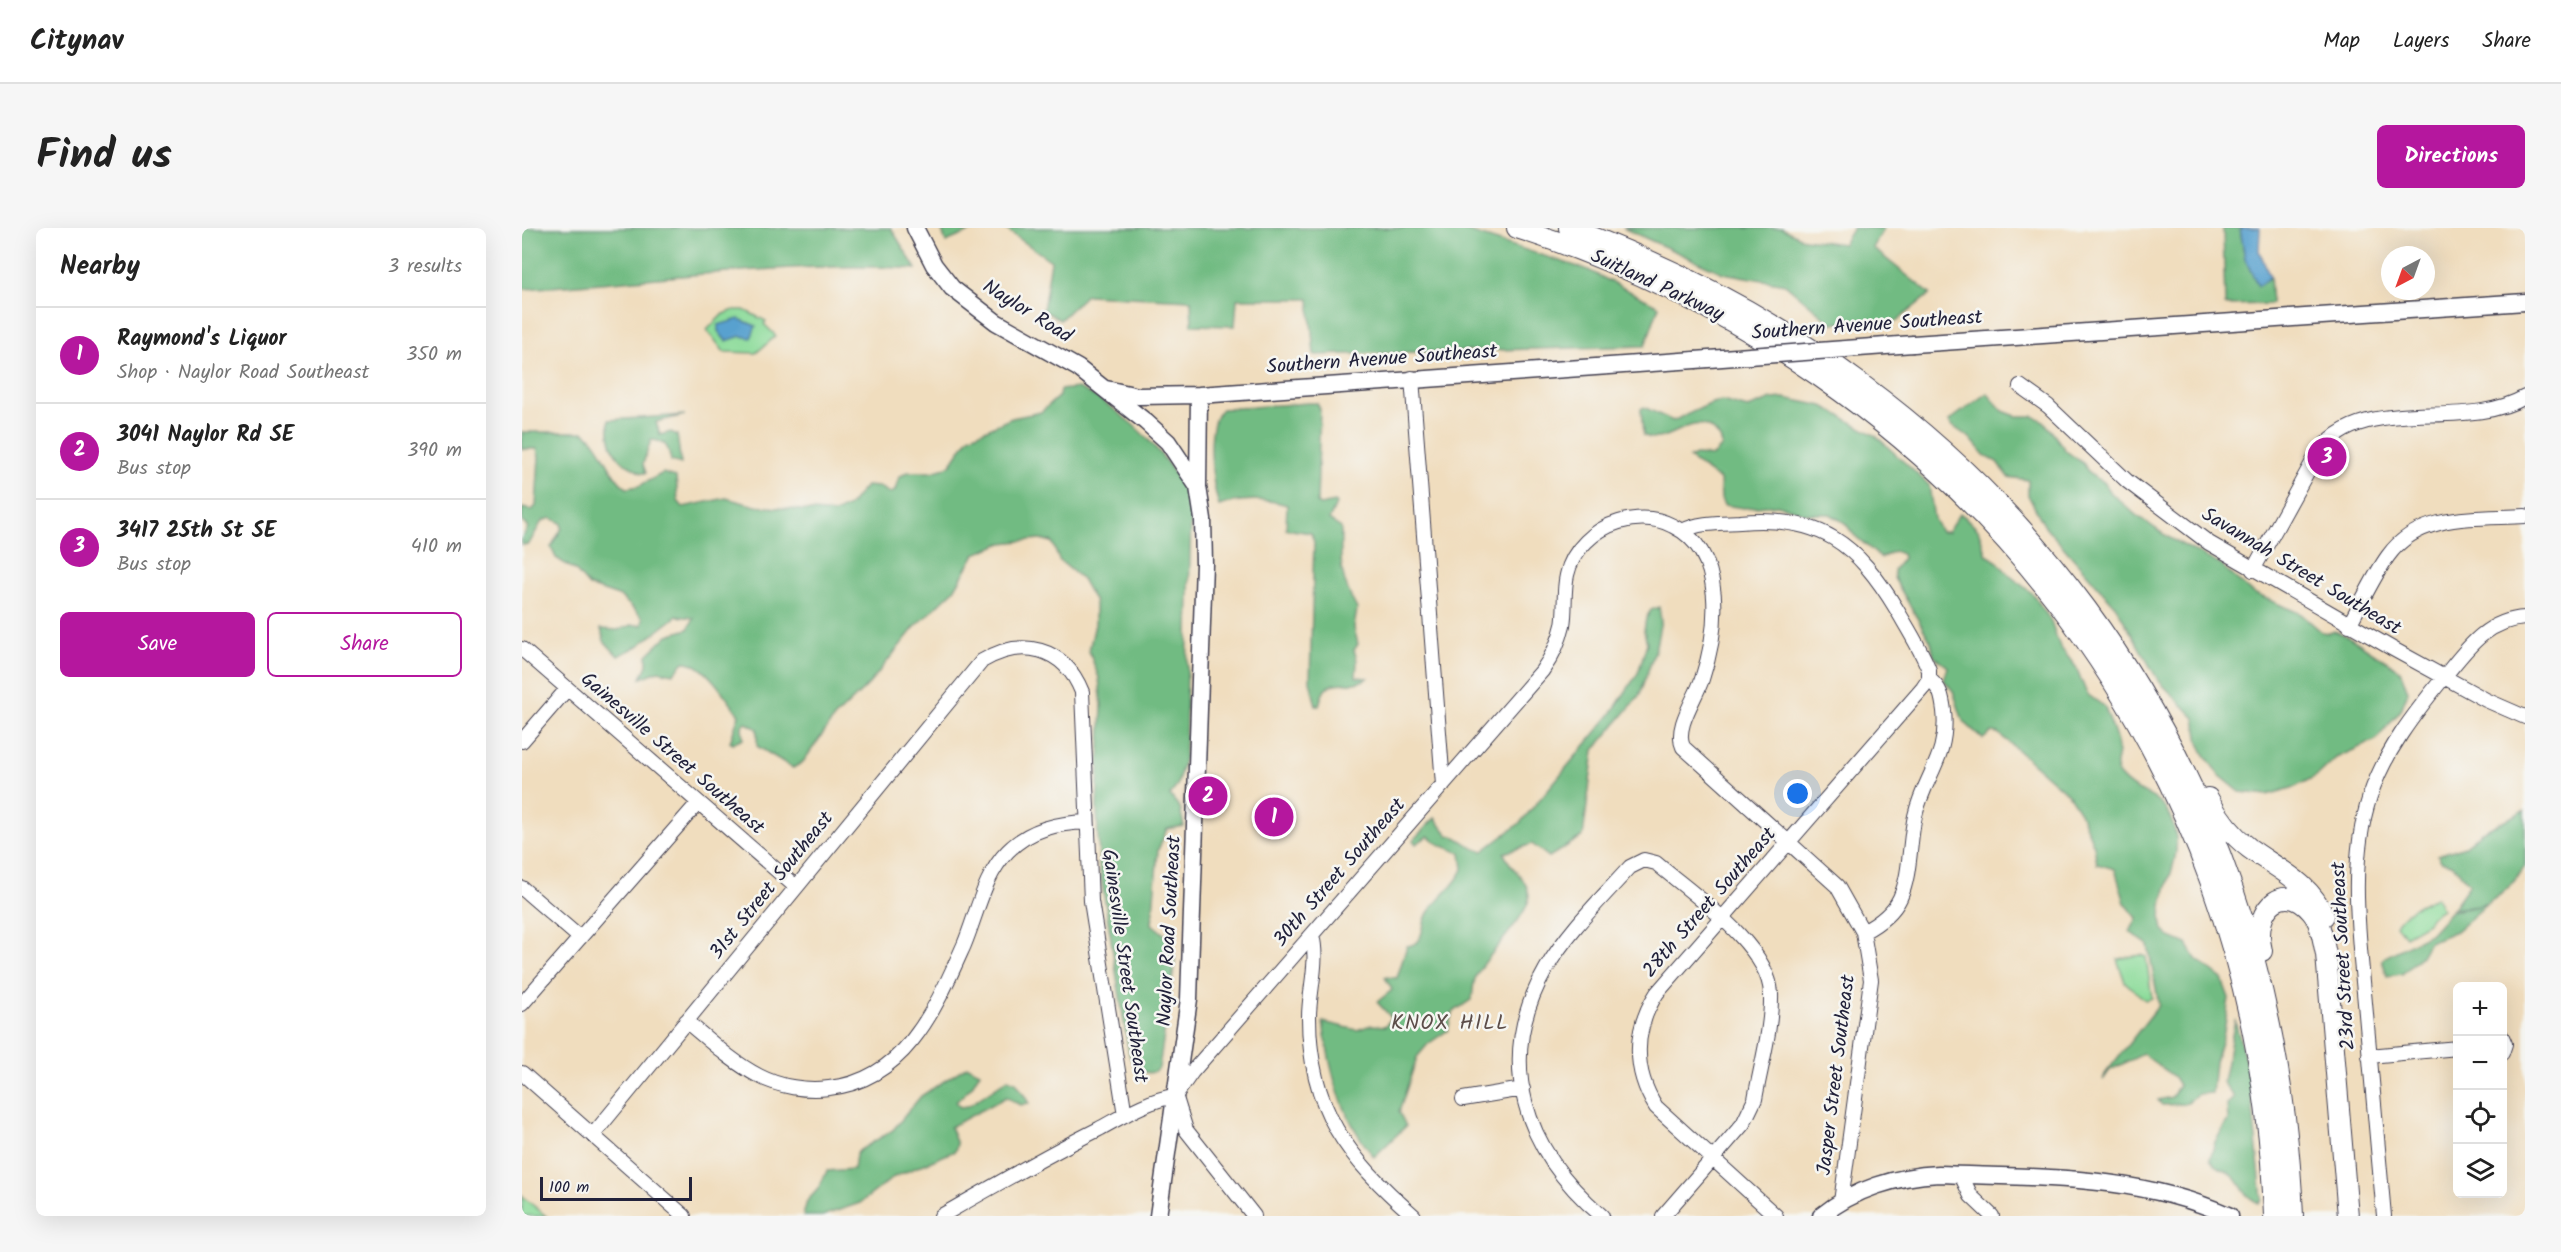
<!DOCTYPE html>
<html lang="en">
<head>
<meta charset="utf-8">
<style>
	:root { --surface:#fff; --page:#f6f6f6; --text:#222; --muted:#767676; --line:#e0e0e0; --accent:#b5179e }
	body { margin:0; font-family:Kalam,sans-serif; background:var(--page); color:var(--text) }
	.controls { position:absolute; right:18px; bottom:18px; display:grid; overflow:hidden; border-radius:9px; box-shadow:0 6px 24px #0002 }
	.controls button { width:54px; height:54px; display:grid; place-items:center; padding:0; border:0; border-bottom:2px solid var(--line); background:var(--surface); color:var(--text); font:30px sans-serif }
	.compass { position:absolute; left:1859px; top:18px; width:54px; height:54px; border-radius:50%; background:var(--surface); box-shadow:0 6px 24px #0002; rotate:221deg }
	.scale { position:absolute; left:18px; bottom:15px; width:152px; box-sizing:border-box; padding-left:6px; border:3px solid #22223b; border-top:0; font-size:16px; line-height:21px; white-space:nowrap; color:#22223b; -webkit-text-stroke:4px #f6f6f2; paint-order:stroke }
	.you { position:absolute; left:1276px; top:566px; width:21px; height:21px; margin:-15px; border:4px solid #fff; border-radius:50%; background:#1a73e8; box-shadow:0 0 0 9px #1a73e833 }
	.badge { display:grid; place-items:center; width:39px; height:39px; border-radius:50%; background:var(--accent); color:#fff; font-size:20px; font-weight:700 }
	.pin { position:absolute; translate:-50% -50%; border:3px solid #fff; box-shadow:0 2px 6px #0006 }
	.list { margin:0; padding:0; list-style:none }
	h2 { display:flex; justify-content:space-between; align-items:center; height:78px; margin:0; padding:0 24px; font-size:26px }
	h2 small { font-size:20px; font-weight:400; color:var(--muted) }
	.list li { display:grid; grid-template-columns:39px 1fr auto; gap:18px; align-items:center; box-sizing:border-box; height:96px; padding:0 24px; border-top:2px solid var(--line) }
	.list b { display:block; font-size:22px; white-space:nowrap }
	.list p { margin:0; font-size:20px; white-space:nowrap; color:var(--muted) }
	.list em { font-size:20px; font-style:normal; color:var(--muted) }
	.actions { display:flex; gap:12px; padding:18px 24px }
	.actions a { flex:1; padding:14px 0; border:2px solid var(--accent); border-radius:9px; text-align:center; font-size:21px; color:var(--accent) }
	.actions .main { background:var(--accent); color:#fff }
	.icon { flex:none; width:33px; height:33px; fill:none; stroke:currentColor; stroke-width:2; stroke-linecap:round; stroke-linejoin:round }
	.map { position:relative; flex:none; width:2003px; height:988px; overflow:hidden; border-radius:9px }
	header { display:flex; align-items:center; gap:36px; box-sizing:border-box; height:84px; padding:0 30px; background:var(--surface); border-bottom:2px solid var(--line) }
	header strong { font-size:28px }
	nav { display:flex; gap:33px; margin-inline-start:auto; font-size:21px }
	.intro { display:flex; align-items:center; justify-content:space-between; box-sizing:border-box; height:144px; padding:0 36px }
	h1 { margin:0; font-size:42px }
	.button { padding:15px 27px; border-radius:9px; background:var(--accent); color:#fff; font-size:21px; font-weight:700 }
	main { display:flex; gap:36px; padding:0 36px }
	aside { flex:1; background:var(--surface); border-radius:9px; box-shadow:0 6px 24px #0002 }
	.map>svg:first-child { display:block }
	.green { fill:#8cdb9a; stroke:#577e6a; stroke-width:1.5 }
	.forest { fill:#71bb82; stroke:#4a6e5e; stroke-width:1.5 }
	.water { fill:#59a1cf; stroke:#3e6285; stroke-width:1.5 }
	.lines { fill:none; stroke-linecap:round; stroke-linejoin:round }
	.minor-casing { stroke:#413e4f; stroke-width:16 }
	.major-casing { stroke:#413e4f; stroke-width:19 }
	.highway-casing { stroke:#413e4f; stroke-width:22 }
	.minor { stroke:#fff; stroke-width:14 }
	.major { stroke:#fff; stroke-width:16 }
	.highway { stroke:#fff; stroke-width:20 }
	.major-bridge-casing { stroke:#413e4f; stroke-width:19; stroke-linecap:butt }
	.major-bridge { stroke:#fff; stroke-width:16 }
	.labels { text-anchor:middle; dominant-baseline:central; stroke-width:5; stroke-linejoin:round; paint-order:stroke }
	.street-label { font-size:20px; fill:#22223b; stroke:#f6f6f2 }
	.neighbourhood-label { font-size:21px; letter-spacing:1.5px; fill:#5c4d49; stroke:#f6f6f2 }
</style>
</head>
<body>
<header>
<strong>Citynav</strong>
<nav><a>Map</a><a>Layers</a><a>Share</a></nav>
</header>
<div class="intro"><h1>Find us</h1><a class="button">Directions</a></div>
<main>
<aside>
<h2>Nearby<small>3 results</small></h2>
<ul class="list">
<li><span class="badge">1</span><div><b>Raymond's Liquor</b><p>Shop · Naylor Road Southeast</p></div><em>350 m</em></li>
<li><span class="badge">2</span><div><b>3041 Naylor Rd SE</b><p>Bus stop</p></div><em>390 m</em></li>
<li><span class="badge">3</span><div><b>3417 25th St SE</b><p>Bus stop</p></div><em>410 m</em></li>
</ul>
<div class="actions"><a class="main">Save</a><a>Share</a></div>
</aside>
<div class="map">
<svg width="2003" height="988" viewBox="0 0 2003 988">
	<rect width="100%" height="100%" fill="#f6f6f2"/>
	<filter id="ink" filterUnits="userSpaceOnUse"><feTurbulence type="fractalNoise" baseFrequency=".0167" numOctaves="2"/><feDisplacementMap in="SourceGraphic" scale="12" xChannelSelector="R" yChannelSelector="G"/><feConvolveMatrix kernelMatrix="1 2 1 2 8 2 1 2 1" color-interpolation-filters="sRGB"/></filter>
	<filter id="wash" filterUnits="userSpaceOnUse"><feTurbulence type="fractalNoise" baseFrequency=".008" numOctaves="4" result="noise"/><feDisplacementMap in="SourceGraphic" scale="24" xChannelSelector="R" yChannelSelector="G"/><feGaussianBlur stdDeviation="1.35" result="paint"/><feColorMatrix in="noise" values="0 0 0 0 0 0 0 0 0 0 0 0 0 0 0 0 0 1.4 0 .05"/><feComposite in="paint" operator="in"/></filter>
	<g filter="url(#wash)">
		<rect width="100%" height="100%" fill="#f0ddbe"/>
		<path class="green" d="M 212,82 L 222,82 L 244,93 L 242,96 L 254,108 L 234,125 L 202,124 L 185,102 L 200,87 Z
			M 1914,669 L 1920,681 L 1908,689 L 1906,695 L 1883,708 L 1874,697 C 1881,683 1900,675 1914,669 Z
			M 1619,727 L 1624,729 L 1630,770 L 1623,772 L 1603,754 L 1595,731 Z
			M 0,968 L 24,988 L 0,988 Z"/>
		<path class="forest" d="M 0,0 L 369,0 L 394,41 C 263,32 131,53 0,61 Z
			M 419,0 L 457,0 L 424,14 Z
			M 482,0 L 935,0 L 1066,42 L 1137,78 L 1123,118 L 792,127 L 787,71 L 715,71 L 713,98 L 670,97 L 669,72 L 564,67 L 538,92 L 521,82 L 529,33 Z
			M 1101,0 L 1259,0 L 1282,11 L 1321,16 L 1331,0 L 1362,0 L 1351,20 L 1408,66 L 1373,94 L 1309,95 L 1263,56 L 1201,45 Z
			M 1701,0 L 1718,0 L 1723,31 L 1736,57 L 1748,49 L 1750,76 L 1703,77 Z
			M 556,160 C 602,180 661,237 669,288 L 663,528 L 655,558 L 648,567 L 658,580 L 662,598 L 645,601 L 636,622 L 630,696 L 648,711 L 653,733 L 637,840 C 625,852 611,839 607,826 L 577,636 L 575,577 L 580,479 L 577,450 L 567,423 L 573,396 L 573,374 L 560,351 L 537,332 L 530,314 L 518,311 L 480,315 L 453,326 L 432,362 L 392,400 L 347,456 L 312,490 L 281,534 L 271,540 L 235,518 L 235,501 L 223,494 L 220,498 L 221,511 L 210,516 L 208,514 L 217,487 C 207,474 182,432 162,434 L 151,446 L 136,443 L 119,450 L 125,437 L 125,427 L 146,407 L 166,401 L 172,390 L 155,388 L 116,418 L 96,428 L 82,413 L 79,401 L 96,402 L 110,397 L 120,397 L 121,390 L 99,369 L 67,358 L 53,342 L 34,330 L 29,319 L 40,300 L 39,295 L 29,290 L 20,293 L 7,316 L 0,317 L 0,310 L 6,299 L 0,294 L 0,280 L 10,282 L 14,278 L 17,229 L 15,221 L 0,221 L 0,204 L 62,204 C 80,215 89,251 105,260 L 117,258 L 141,245 L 154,249 L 156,273 L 161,279 L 204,270 L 234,278 L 313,285 L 327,278 L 344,258 L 357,259 L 368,265 L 373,263 L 377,249 L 386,244 L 410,244 L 423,240 L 429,236 L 447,209 L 490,190 L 519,184 L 537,168 L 538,162 Z
			M 1465,165 L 1481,183 L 1494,188 L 1511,188 L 1522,193 L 1544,223 L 1562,236 L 1567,246 L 1582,254 L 1589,265 L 1614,287 L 1646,309 L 1699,337 L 1729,364 L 1779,386 L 1800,404 L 1807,405 L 1813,403 L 1827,409 L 1878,442 L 1886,463 L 1879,482 L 1854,512 L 1814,530 L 1796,547 L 1773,559 L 1745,567 L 1718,564 L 1696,546 L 1683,527 L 1677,515 L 1673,490 L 1636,452 L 1594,379 L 1522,297 L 1506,267 L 1506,252 L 1486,249 L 1475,234 L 1463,228 L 1448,210 L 1429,197 L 1427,193 Z
			M 1262,170 L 1301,178 L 1354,208 L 1407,257 L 1412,291 L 1419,304 L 1426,304 L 1437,286 L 1442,288 L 1456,302 L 1465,327 L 1476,334 L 1487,347 L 1511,366 L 1529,393 L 1538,419 L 1554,439 L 1565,466 L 1583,479 C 1586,491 1597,513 1596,522 C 1596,532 1590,539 1598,548 C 1619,573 1643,560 1653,604 C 1661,637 1632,668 1641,702 L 1646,708 L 1665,716 L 1674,731 L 1700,751 L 1707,770 L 1702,804 L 1693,834 L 1690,865 L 1676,866 L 1663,876 L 1640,877 L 1636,872 L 1650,869 L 1657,857 L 1652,849 L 1621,826 L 1588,842 L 1581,852 L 1583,846 L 1637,777 L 1626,717 L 1608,704 L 1615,690 L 1603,675 L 1593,641 L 1575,636 L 1572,618 L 1558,584 L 1547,567 L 1476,505 L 1470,504 L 1461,511 L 1441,493 L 1431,463 L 1422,452 L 1426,439 L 1412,428 L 1409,414 L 1372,350 L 1372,342 L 1381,330 L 1380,326 L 1372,323 L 1359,330 L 1332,307 L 1323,295 L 1308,286 L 1284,286 L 1256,277 L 1222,280 L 1202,277 L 1199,271 L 1198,252 L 1167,230 L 1173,227 L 1191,228 L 1200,218 C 1199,210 1196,207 1191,202 C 1167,183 1146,221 1121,207 L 1119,181 L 1122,179 L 1151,193 L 1190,175 L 1200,173 L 1226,180 L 1250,171 Z
			M 787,175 L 795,175 L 798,181 L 795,275 L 798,277 L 813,274 L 814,276 L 807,292 L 819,300 C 818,335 818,350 835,381 L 832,400 L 836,416 L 832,422 L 835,432 L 834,449 L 846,450 C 825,464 804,441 797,478 L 794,478 L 788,453 L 792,314 L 789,305 L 764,301 L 765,277 C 745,270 716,271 697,278 C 690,255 682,197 700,181 Z
			M 163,187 L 134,194 L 138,207 L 149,204 L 155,207 L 159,236 L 149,233 C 146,220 146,213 129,212 L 121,236 L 124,245 C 117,246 117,243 111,240 C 92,231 85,214 87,192 Z
			M 1137,379 L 1139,392 L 1133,423 L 1117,468 L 1072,522 L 1061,608 L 1027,629 L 1010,616 L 982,625 C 987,641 1005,648 1007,668 C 1009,685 963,729 954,748 C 951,755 951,763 950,771 L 930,785 L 926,802 L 906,816 L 895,829 L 877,884 L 884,898 L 852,929 C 819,889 808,845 801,794 L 835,802 L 849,797 L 863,798 L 868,792 L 868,788 L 855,774 L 870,762 L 863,749 L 875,750 L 885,718 C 904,716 898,698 906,685 C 915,670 935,657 941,641 L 939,625 L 918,617 L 906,608 L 894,616 L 891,612 L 913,590 L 926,607 C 940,608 947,622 961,623 L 998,595 L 1089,486 L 1116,445 L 1125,415 L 1122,403 L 1124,390 L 1129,382 Z
			M 2003,582 L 2003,638 C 1993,654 1978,670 1960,677 C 1951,680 1939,679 1930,681 L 1948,656 L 1930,636 L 1919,633 L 1916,627 L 1943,618 L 1958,605 Z
			M 1964,677 L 1934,703 L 1907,714 L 1899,728 L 1880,746 L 1865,748 L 1860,732 L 1863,729 L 1908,706 L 1929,683 Z
			M 1713,792 L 1728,851 L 1740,972 L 1737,975 C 1718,966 1723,958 1711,948 C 1703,941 1693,940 1688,931 L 1693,914 L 1706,892 L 1705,877 L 1712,869 L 1701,854 Z
			M 445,838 L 458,844 L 450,858 L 434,874 L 438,879 L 446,878 L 486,851 L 494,854 L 507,875 L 498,877 L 484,869 L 428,899 L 435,916 L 433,923 L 372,949 L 338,975 L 300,988 L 281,988 L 285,973 L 296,961 L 305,943 L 332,941 L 334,926 L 338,922 L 371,902 L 399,868 Z"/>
		<path class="water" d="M 1718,0 L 1738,0 L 1737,23 L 1748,49 L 1736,58 L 1723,31 Z
			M 217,91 L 234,98 L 229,110 L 219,108 L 204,113 L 196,103 L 196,97 Z"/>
	</g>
	<g filter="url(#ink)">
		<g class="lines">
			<g class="minor-casing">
				<path id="minor" d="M 890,150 L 921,557
					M 1498,158 L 1526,178 L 1605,253 L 1687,315 L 1871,421 L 1964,472 L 2003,489
					M 1160,303 C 1177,294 1199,295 1218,294 C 1298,287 1335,315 1375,382 C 1386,401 1399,421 1407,442 L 1407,451 L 1401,460 L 1135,765 C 1111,802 1111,842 1134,879 L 1254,988
					M 1731,342 L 1794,228 C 1839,161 1939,206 2003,169
					M 1827,397 C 1840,374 1851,349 1866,328 C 1897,284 1956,291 2003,288
					M 0,421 L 274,659
					M 0,513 L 45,461
					M 0,660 L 58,710
					M 1341,704 C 1356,696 1371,685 1378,670 C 1389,646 1387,614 1393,588 C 1402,548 1427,529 1422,483 C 1420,468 1419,461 1407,451
					M 790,707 C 797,734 787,762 787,789 C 787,882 826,930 892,988
					M 0,776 L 176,575
					M 164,793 C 187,812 210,834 237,848 C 258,859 284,863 307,860 C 384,852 414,779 442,717 C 455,686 462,647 486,623 C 508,601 536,595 565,594
					M 1980,809 L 1983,816 L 1980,825
					M 1847,828 L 1936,820
					M 0,845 L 162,988
					M 654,870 L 664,902 L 732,988
					M 941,871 L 1001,861
					M 71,907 L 460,433 C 500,409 542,419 560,464 L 569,673 L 603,887
					M 1439,947 L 1449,968 L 1470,988
					M 419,988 C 471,958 523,928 577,901 C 601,888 626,872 653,868 L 670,844 L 1020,443 C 1030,429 1037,415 1041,397 C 1044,381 1041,364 1045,347 C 1050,322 1073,301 1097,294 C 1115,289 1134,289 1151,298 C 1205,324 1196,403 1180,451 C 1174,470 1152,499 1161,519 L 1315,658 L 1341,704 L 1349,752 L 1319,974
					M 1080,988 C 1003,923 971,833 1024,741 C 1045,704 1079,671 1108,639 L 1122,632 L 1134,635 C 1170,666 1247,717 1249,766 C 1250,800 1239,837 1233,871 L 1221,896 L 1141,988
					M 1862,988 C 1855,917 1849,846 1843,775 C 1837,707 1826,635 1848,568 C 1863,523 1892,486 1922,449 C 1944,422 1964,392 2003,390"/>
			</g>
			<g class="major-casing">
				<path id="major" d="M 393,0 L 412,37 L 430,60 L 474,94 L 556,140 L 624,194 L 646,214 L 676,259
					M 1391,116 L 2003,74
					M 584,161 L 616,168 L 677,167 L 1173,132
					M 636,988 L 667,771 L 682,336 L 681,291 L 676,259 L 677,167
					M 1299,988 C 1332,961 1375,948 1417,946 C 1517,950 1615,946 1708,988"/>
			</g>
			<g class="highway-casing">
				<path id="highway" d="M 995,0 C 1437,142 1737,521 1752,988
					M 1047,0 C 1480,160 1752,525 1771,988
					M 1686,570 C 1696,589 1710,607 1727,620 C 1755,641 1788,654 1802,688
					M 1740,723 C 1729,678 1766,648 1794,690 C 1800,701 1801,714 1804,726 L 1826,988"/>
			</g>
			<use href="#minor" class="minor"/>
			<use href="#major" class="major"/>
			<use href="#highway" class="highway"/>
			<g class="major-bridge-casing">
				<path id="major-bridge" d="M 1173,132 L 1391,116"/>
			</g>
			<use href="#major-bridge" class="major-bridge"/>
		</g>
	</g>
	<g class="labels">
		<g class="street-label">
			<text transform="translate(1135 58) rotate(25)">Suitland Parkway</text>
			<text transform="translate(505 84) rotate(32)">Naylor Road</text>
			<text transform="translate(1345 98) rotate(-4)">Southern Avenue Southeast</text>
			<text transform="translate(860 132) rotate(-4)">Southern Avenue Southeast</text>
			<text transform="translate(1779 344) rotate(31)">Savannah Street Southeast</text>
			<text transform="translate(150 526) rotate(41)">Gainesville Street Southeast</text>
			<text transform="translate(818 645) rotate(-49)">30th Street Southeast</text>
			<text transform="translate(250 658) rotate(-51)">31st Street Southeast</text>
			<text transform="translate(1188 675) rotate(-49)">28th Street Southeast</text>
			<text transform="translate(648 703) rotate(-87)">Naylor Road Southeast</text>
			<text transform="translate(1822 728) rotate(-93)">23rd Street Southeast</text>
			<text transform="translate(602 738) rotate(82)">Gainesville Street Southeast</text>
			<text transform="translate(1315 847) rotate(-83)">Jasper Street Southeast</text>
		</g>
		<g class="neighbourhood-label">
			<text x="928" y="795">KNOX HILL</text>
		</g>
	</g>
</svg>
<div class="controls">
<button>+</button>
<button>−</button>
<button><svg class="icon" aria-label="locate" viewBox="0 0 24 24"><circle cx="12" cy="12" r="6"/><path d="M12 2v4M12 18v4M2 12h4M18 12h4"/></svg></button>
<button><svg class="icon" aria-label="layers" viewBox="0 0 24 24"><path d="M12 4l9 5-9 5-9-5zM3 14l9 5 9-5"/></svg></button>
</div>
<svg class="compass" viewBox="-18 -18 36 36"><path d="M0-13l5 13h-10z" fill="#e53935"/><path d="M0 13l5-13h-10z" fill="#767676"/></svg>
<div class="scale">100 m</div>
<div class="you"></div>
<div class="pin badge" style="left:752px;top:589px">1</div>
<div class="pin badge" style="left:686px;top:568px">2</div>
<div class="pin badge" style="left:1805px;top:229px">3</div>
</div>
</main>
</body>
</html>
